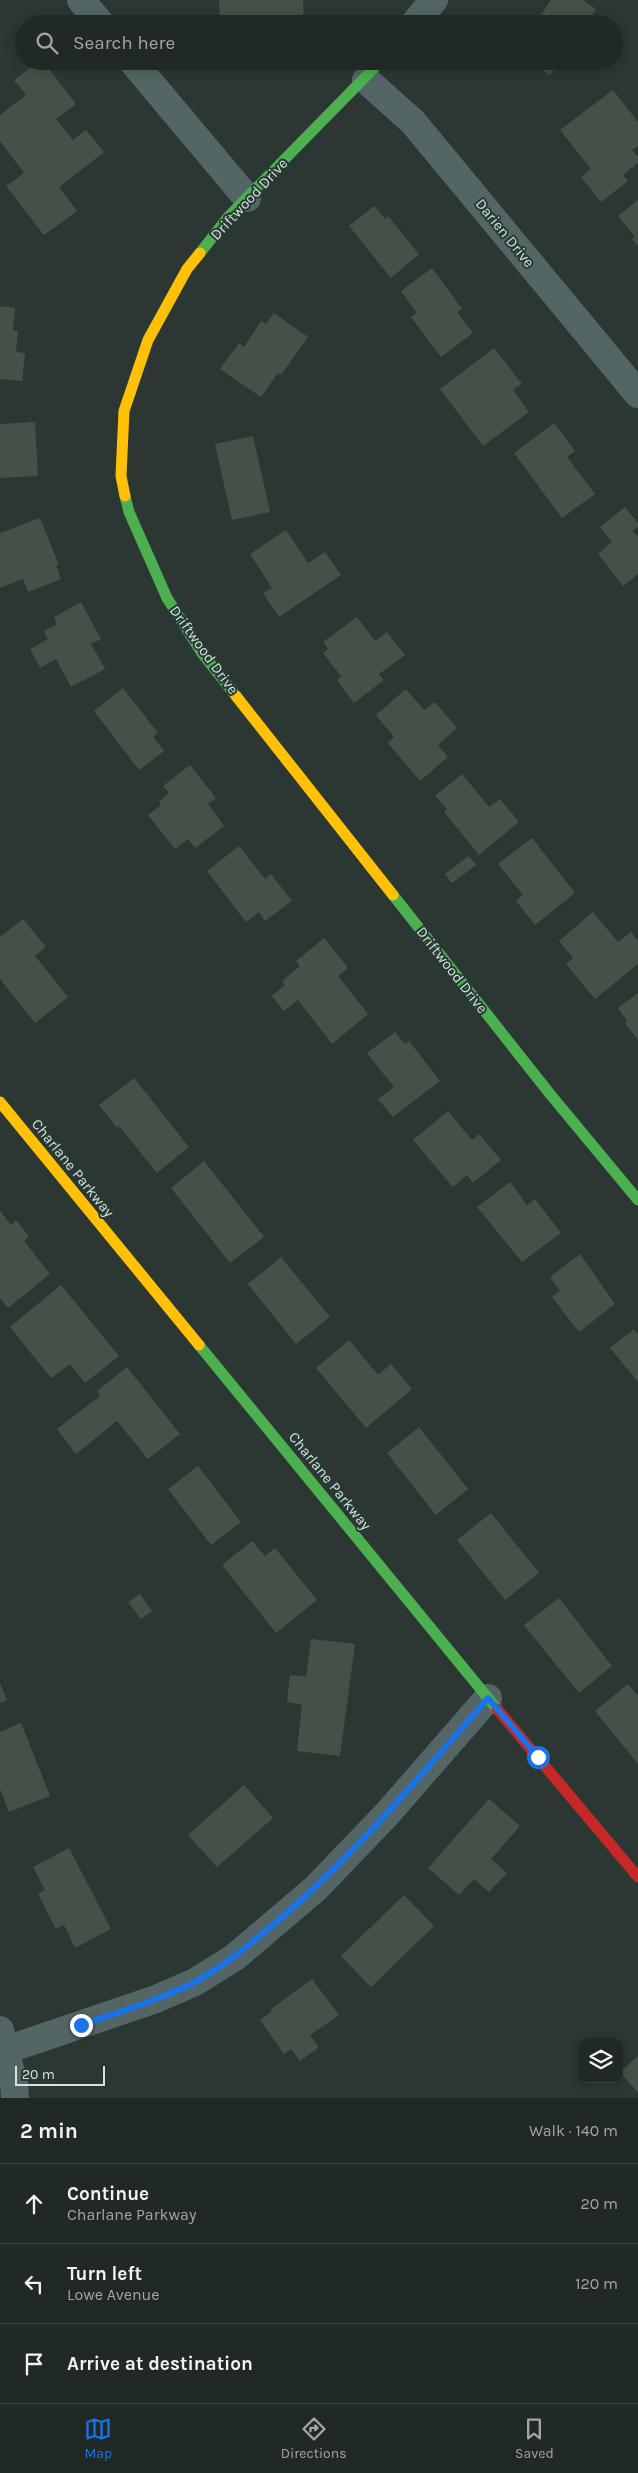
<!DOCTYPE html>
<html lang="en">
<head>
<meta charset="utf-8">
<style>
	:root { --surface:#212926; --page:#2d3532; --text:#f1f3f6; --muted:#a2a6a7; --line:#3e4543; --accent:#1a73e8 }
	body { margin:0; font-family:Karla,sans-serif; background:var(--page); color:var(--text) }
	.controls { position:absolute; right:15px; bottom:15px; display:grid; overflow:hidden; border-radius:10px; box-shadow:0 2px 12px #0003 }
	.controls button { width:45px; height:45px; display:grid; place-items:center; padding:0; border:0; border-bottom:1px solid var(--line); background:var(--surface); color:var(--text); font:25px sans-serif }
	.scale { position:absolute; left:15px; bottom:12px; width:90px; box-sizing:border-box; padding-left:5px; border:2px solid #d5e1dc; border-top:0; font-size:14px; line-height:18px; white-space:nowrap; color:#d5e1dc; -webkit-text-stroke:4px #273b34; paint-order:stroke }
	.stop { position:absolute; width:15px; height:15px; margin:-11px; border:4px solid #1a73e8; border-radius:50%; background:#fff }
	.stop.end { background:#1a73e8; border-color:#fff; box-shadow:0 1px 5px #0008 }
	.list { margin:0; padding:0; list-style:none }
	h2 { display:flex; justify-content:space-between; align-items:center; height:65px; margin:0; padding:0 20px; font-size:21px }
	h2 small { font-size:16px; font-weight:400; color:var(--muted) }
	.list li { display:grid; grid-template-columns:32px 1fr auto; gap:15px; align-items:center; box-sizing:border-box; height:80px; padding:0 20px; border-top:1px solid var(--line) }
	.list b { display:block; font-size:19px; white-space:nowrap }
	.list p { margin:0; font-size:16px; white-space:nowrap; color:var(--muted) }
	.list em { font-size:16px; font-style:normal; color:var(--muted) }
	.icon { flex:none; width:28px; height:28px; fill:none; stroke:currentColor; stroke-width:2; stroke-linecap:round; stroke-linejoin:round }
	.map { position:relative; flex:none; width:638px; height:2098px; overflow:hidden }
	.search { position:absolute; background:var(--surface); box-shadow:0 2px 12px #0003; left:15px; right:15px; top:15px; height:55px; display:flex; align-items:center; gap:12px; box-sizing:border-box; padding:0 18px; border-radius:28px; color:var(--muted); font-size:19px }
	.sheet { height:305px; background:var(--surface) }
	nav { display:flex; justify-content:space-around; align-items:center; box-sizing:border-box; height:70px; border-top:1px solid var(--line); background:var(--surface); font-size:14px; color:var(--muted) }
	nav a { display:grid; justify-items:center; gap:2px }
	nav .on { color:var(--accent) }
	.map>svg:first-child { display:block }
	.building { fill:#455147 }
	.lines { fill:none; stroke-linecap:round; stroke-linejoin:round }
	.street { stroke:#536665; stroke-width:28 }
	.fast { stroke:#4caf50; stroke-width:11 }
	.slow { stroke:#ffc107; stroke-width:11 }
	.jam { stroke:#c62828; stroke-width:11 }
	.route { stroke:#1a73e8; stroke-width:6 }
	.labels { text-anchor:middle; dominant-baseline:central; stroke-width:4; stroke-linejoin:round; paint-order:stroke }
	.street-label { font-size:15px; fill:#d5e1dc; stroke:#273b34 }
</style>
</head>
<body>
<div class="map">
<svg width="638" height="2098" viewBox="0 0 638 2098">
	<rect width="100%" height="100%" fill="#2c3733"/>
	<path class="building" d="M 219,0 L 303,0 L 304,24 L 220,24 Z
		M 551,0 L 583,0 L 596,9 L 586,24 L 535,24 Z
		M 39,61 L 43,61 L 76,104 L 56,119 L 73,140 L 86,130 L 104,152 L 59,187 L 77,211 L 44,235 L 6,186 L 24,173 L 0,141 L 0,115 L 26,95 L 14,80 Z
		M 520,61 L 560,61 L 550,75 L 536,65 L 532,70 Z
		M 613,90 L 638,122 L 638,146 L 632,150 L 638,157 L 638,163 L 623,175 L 628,181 L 601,202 L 581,177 L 591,169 L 560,130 Z
		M 638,200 L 638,246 L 632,239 L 635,237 L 618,216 Z
		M 374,206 L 385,219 L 388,216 L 419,254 L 391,278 L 349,226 Z
		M 432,268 L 462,309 L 457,312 L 473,333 L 441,357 L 411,317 L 417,313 L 401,291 Z
		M 0,306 L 15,308 L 13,331 L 18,331 L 16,352 L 25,353 L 22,381 L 0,379 Z
		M 274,313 L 308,337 L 281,375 L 278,373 L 261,397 L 220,369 L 239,343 L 244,347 L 261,321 L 266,324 Z
		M 494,348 L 522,384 L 513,390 L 529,412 L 483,446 L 440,389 Z
		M 35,422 L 38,476 L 0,478 L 0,424 Z
		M 554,423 L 575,451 L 567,457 L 595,494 L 562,518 L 514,453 Z
		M 253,436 L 270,512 L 232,520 L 215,444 Z
		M 625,507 L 638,523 L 638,527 L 633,531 L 638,537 L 638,574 L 623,586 L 598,554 L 612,542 L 600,527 Z
		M 40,518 L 59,565 L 56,565 L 61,579 L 28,592 L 23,579 L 0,588 L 0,533 Z
		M 286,530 L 308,563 L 325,552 L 341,575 L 279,617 L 263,593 L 272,588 L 250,554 Z
		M 81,602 L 101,639 L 91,644 L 105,669 L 71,687 L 56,659 L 40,668 L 30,649 L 48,639 L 44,631 L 57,624 L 54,617 Z
		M 357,617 L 375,641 L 387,632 L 405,655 L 379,674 L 384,680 L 354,703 L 337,680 L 341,676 L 323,653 L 328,649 L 323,642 Z
		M 123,688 L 158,733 L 153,737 L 164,751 L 139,770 L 94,711 Z
		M 406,689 L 424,710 L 435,702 L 457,728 L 438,745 L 448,757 L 420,781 L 388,743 L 394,737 L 376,715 Z
		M 190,765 L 216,798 L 208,804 L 224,826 L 195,848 L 188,839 L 175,849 L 148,815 L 161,805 L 159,801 L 169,793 L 163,786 Z
		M 462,774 L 489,807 L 500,799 L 519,822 L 479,855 L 444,812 L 447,809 L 435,796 Z
		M 532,838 L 575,893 L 535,925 L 516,901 L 523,895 L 498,864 Z
		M 239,846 L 265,879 L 271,874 L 292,901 L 265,921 L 259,912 L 246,922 L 207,871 Z
		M 469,856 L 476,865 L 452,883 L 445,874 Z
		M 593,912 L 618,942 L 631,932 L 638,941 L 638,964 L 595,999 L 566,964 L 573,958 L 559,941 Z
		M 23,919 L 46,947 L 35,956 L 68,997 L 35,1023 L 0,979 L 0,937 Z
		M 324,938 L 348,968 L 338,976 L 368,1014 L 332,1044 L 298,1000 L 284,1011 L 272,996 L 285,985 L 282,981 L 300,966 L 296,961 Z
		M 638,993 L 638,1040 L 625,1023 L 627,1021 L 618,1008 Z
		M 395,1032 L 405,1044 L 409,1041 L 440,1081 L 393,1117 L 378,1099 L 394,1087 L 367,1053 Z
		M 134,1078 L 189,1147 L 157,1173 L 119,1126 L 117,1128 L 99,1105 Z
		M 448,1111 L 472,1140 L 479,1134 L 501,1160 L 473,1183 L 467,1175 L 453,1187 L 413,1140 Z
		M 204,1161 L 264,1237 L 230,1263 L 171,1188 Z
		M 510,1182 L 527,1205 L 535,1199 L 561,1233 L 522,1262 L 477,1207 Z
		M 0,1211 L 11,1225 L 16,1220 L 29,1237 L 24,1241 L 50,1274 L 8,1308 L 0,1298 Z
		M 580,1254 L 615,1304 L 579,1332 L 552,1297 L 560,1291 L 550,1277 Z
		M 281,1257 L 330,1317 L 296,1344 L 248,1284 Z
		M 61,1285 L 119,1356 L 85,1383 L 70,1364 L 51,1378 L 10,1327 Z
		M 634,1329 L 638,1334 L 638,1382 L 610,1348 Z
		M 349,1340 L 378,1375 L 391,1364 L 412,1389 L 366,1428 L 316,1368 Z
		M 127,1367 L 180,1434 L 148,1459 L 117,1421 L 76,1454 L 57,1429 L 100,1396 L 97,1391 Z
		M 419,1427 L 468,1489 L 436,1515 L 387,1453 Z
		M 198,1466 L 241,1522 L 211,1545 L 168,1489 Z
		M 491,1513 L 539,1573 L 505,1600 L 457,1540 Z
		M 252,1541 L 265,1556 L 275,1548 L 317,1600 L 276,1633 L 222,1565 Z
		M 140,1594 L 152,1611 L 141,1619 L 128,1602 Z
		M 559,1598 L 612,1666 L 579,1693 L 524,1625 Z
		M 311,1639 L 355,1644 L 340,1756 L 297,1751 L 302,1705 L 287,1702 L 290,1675 L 306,1677 Z
		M 0,1683 L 7,1700 L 0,1703 Z
		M 628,1684 L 638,1696 L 638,1764 L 595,1711 Z
		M 21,1723 L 50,1796 L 9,1812 L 0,1789 L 0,1732 Z
		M 244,1785 L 273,1818 L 217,1867 L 188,1835 Z
		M 489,1799 L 520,1826 L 491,1859 L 507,1873 L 489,1892 L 474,1879 L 459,1895 L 428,1868 Z
		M 69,1848 L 111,1929 L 75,1948 L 64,1925 L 56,1929 L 38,1894 L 45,1890 L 33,1867 Z
		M 404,1895 L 434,1926 L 371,1987 L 341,1956 Z
		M 312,1979 L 339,2015 L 310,2035 L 319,2047 L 300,2061 L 291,2049 L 284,2054 L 260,2020 L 272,2011 L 271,2009 Z
		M 638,2056 L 638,2093 L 620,2072 Z"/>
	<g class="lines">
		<path class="street" d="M 81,0 L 101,24
			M 414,24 L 434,0
			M 132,61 L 247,198
			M 366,80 L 413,122 L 638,394
			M 0,2030 L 14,2084 L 15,2098
			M 6,2050 L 156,1999 L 195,1982 L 235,1957 L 316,1888 L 387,1814 L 488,1698"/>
		<path class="fast" d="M 200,253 L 229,216 L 381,61
			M 125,496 L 129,512 L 167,598 L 202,653 L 236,696
			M 393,895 L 550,1094 L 638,1200
			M 199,1345 L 497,1709"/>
		<path class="slow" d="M 125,496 L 121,476 L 124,411 L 148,340 L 187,269 L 200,253
			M 236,696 L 393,895
			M 0,1102 L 199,1345"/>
		<path class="jam" d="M 497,1709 L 638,1877"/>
	</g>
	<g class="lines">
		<path class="route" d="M 81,2025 C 119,2012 159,2000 195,1982 C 224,1966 249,1945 274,1924 C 354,1856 420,1776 488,1698 L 538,1757"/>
	</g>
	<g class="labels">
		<g class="street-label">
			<text transform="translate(249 199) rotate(-47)">Driftwood Drive</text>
			<text transform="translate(505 233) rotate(51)">Darien Drive</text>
			<text transform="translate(204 650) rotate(54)">Driftwood Drive</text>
			<text transform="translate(452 970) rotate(52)">Driftwood Drive</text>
			<text transform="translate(73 1168) rotate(51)">Charlane Parkway</text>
			<text transform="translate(330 1481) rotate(51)">Charlane Parkway</text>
		</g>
	</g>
</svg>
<div class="controls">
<button><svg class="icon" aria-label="layers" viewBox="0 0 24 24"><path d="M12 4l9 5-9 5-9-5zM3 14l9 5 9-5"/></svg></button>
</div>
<div class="scale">20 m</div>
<div class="stop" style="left:538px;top:1757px"></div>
<div class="stop end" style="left:81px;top:2025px"></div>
<div class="search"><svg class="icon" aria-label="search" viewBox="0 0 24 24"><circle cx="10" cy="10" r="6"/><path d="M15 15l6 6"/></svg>Search here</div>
</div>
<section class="sheet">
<h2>2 min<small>Walk · 140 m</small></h2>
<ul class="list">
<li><svg class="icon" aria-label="ahead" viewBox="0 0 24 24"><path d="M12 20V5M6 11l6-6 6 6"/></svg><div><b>Continue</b><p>Charlane Parkway</p></div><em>20 m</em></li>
<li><svg class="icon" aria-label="left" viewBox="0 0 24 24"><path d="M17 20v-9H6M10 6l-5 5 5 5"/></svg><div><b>Turn left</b><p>Lowe Avenue</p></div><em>120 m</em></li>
<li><svg class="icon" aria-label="arrive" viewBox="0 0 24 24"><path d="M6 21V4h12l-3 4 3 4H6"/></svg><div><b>Arrive at destination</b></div></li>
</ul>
</section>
<nav>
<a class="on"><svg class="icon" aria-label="map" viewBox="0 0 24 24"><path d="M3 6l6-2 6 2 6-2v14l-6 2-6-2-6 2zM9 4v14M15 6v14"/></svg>Map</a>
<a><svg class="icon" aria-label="directions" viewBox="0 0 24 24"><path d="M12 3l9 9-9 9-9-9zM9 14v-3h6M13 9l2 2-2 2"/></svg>Directions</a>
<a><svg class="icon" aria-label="saved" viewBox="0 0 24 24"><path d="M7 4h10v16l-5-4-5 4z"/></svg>Saved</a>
</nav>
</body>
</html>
